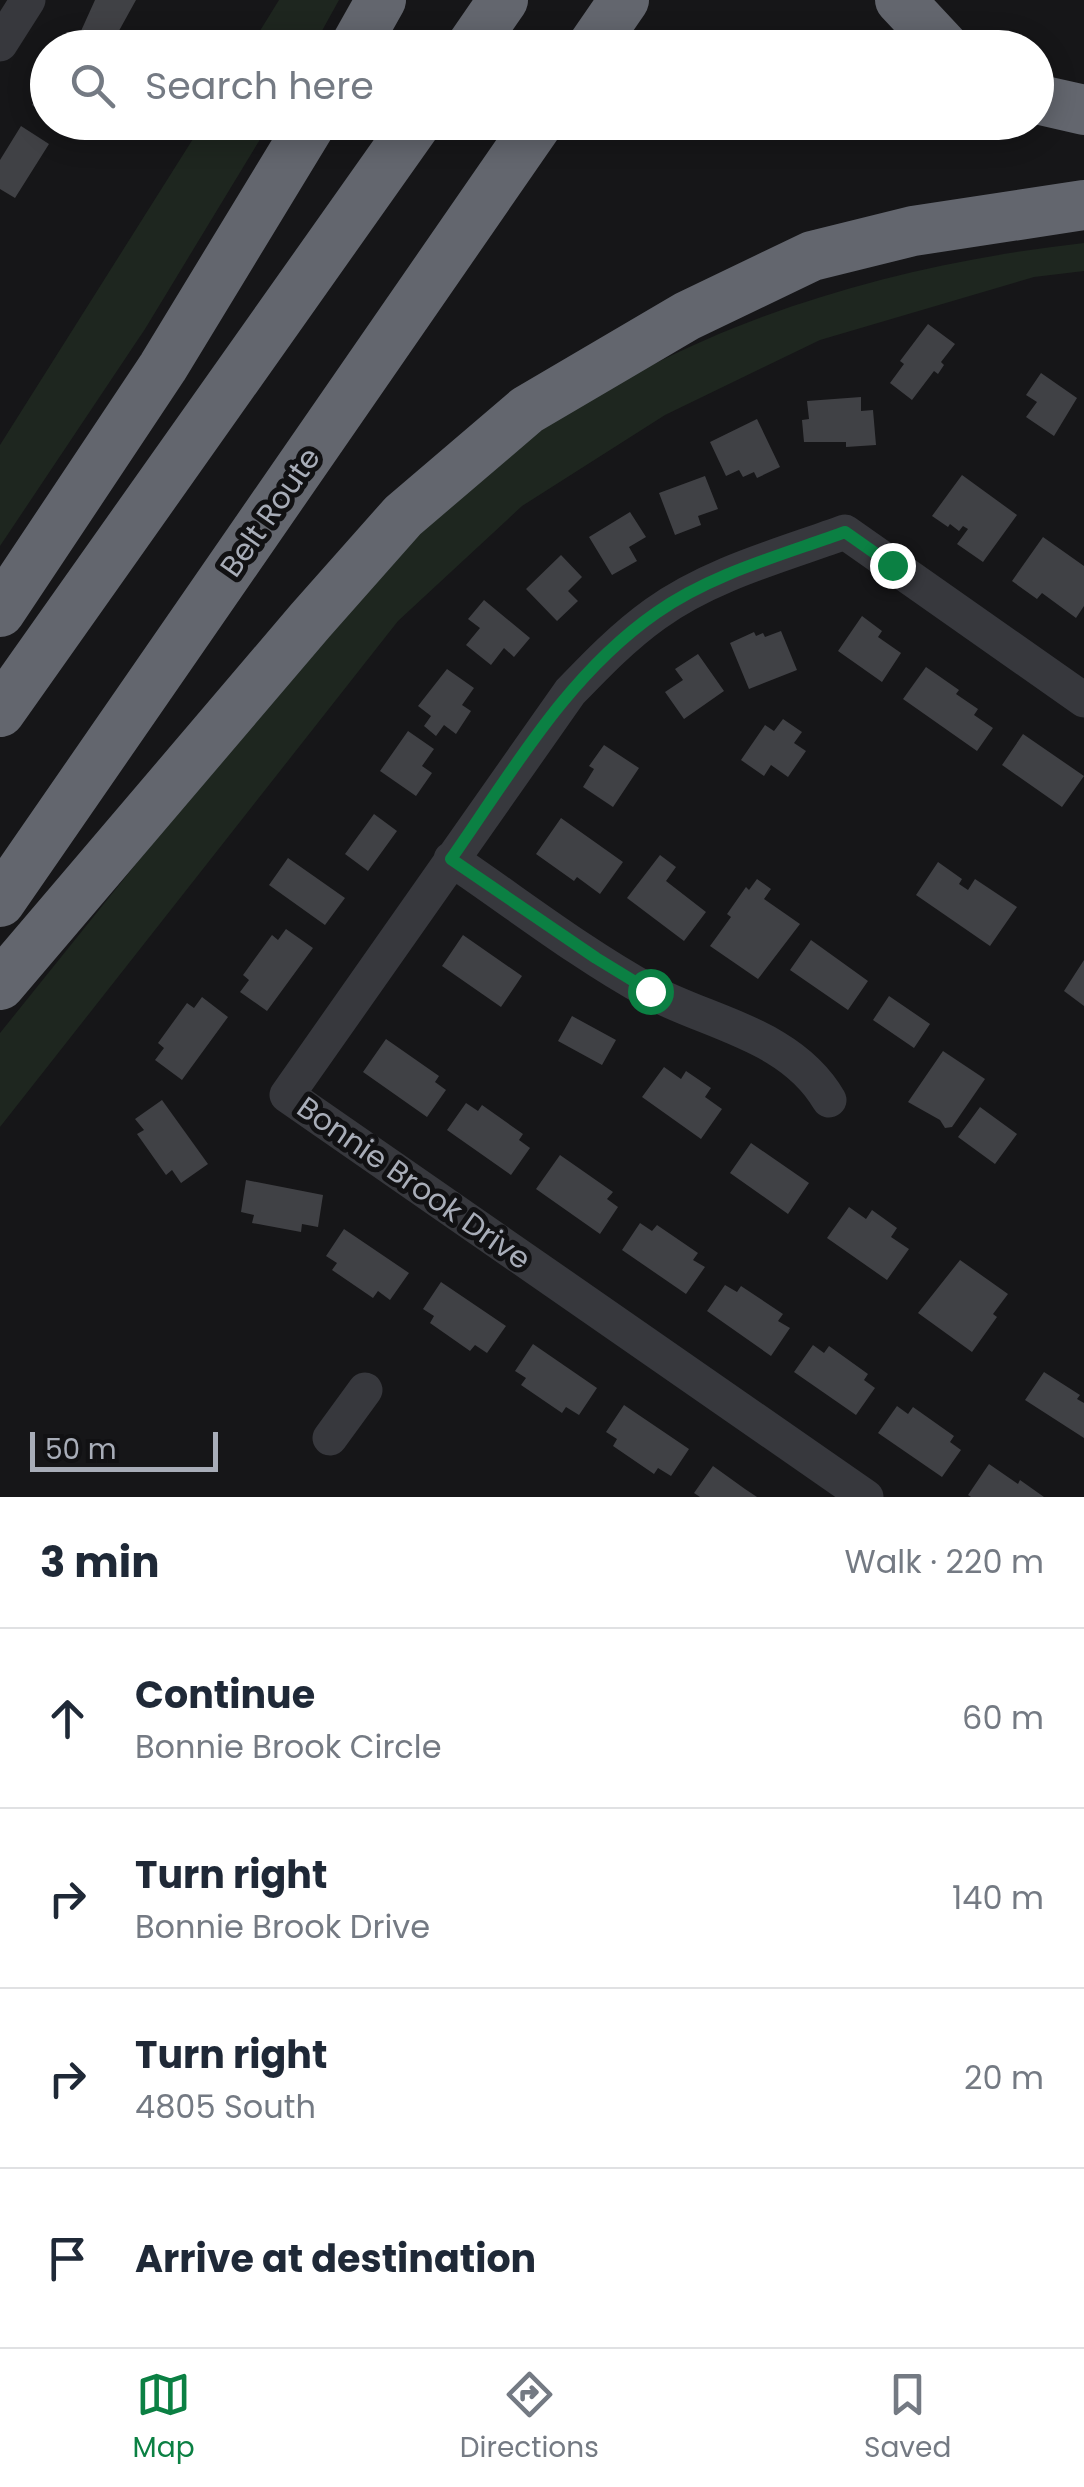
<!DOCTYPE html>
<html lang="en">
<head>
<meta charset="utf-8">
<style>
	:root { --surface:#fff; --page:#f2f2f3; --text:#1f2937; --muted:#747a83; --line:#e0e1e3; --accent:#0b8043 }
	body { margin:0; font-family:Poppins,sans-serif; background:var(--page); color:var(--text) }
	.scale { position:absolute; left:30px; bottom:25px; width:188px; box-sizing:border-box; padding-left:10px; border:5px solid #a8adb8; border-top:0; font-size:28px; line-height:35px; white-space:nowrap; color:#a8adb8; -webkit-text-stroke:8px #111113; paint-order:stroke }
	.stop { position:absolute; width:30px; height:30px; margin:-22px; border:8px solid #0b8043; border-radius:50%; background:#fff }
	.stop.end { background:#0b8043; border-color:#fff; box-shadow:0 2px 10px #0008 }
	.list { margin:0; padding:0; list-style:none }
	h2 { display:flex; justify-content:space-between; align-items:center; height:130px; margin:0; padding:0 40px; font-size:42px }
	h2 small { font-size:32px; font-weight:400; color:var(--muted) }
	.list li { display:grid; grid-template-columns:65px 1fr auto; gap:30px; align-items:center; box-sizing:border-box; height:180px; padding:0 40px; border-top:2px solid var(--line) }
	.list b { display:block; font-size:38px; white-space:nowrap }
	.list p { margin:0; font-size:32px; white-space:nowrap; color:var(--muted) }
	.list em { font-size:32px; font-style:normal; color:var(--muted) }
	.icon { flex:none; width:55px; height:55px; fill:none; stroke:currentColor; stroke-width:2; stroke-linecap:round; stroke-linejoin:round }
	.map { position:relative; flex:none; width:1084px; height:1497px; overflow:hidden }
	.search { position:absolute; background:var(--surface); box-shadow:0 5px 25px #0003; left:30px; right:30px; top:30px; height:110px; display:flex; align-items:center; gap:25px; box-sizing:border-box; padding:0 35px; border-radius:55px; color:var(--muted); font-size:38px }
	.sheet { height:850px; background:var(--surface) }
	nav { display:flex; justify-content:space-around; align-items:center; box-sizing:border-box; height:140px; border-top:2px solid var(--line); background:var(--surface); font-size:28px; color:var(--muted) }
	nav a { display:grid; justify-items:center; gap:5px }
	nav .on { color:var(--accent) }
	.map>svg:first-child { display:block }
	.green { fill:#1e261f }
	.building { fill:#404145 }
	.lines { fill:none; stroke-linecap:round; stroke-linejoin:round }
	.minor { stroke:#37383d; stroke-width:35 }
	.highway { stroke:#63666e; stroke-width:50 }
	.route { stroke:#0b8043; stroke-width:12 }
	.labels { text-anchor:middle; dominant-baseline:central; stroke-width:10; stroke-linejoin:round; paint-order:stroke }
	.street-label { font-size:30px; fill:#a8adb8; stroke:#111113 }
</style>
</head>
<body>
<div class="map">
<svg width="1084" height="1497" viewBox="0 0 1084 1497">
	<rect width="100%" height="100%" fill="#161618"/>
	<path class="green" d="M 279,0 L 339,0 L 313,47 L 250,47 Z
		M 203,123 L 270,123 L 145,329 L 0,546 L 0,445 Z
		M 1084,243 L 1084,271 L 1034,277 L 820,340 L 665,415 L 522,506 L 398,621 L 0,1127 L 0,1033 L 353,594 C 393,555 435,519 478,483 C 497,466 516,448 536,434 C 699,321 889,265 1084,243 Z"/>
	<path class="building" d="M 95,0 L 136,0 L 110,47 L 81,31 Z
		M 48,76 L 48,116 L 32,105 Z
		M 21,126 L 49,144 L 15,198 L 0,189 L 0,160 Z
		M 928,324 L 955,344 L 941,362 L 944,365 L 938,374 L 934,371 L 912,400 L 890,383 L 904,364 L 900,361 Z
		M 1041,373 L 1077,398 L 1054,436 L 1026,417 L 1037,402 L 1026,395 Z
		M 861,397 L 861,411 L 873,410 L 876,445 L 846,447 L 846,442 L 804,442 L 802,420 L 809,419 L 807,401 Z
		M 757,419 L 780,467 L 757,478 L 754,472 L 743,477 L 739,470 L 726,476 L 710,442 Z
		M 962,475 L 1017,515 L 983,562 L 957,544 L 968,529 L 963,526 L 959,531 L 950,524 L 948,527 L 932,516 Z
		M 705,476 L 718,509 L 698,516 L 701,525 L 675,535 L 659,493 Z
		M 630,512 L 646,537 L 629,547 L 637,561 L 612,575 L 589,537 Z
		M 1043,537 L 1084,566 L 1084,606 L 1076,618 L 1042,593 L 1037,599 L 1012,581 Z
		M 561,555 L 582,577 L 568,591 L 578,601 L 557,621 L 526,589 Z
		M 484,600 L 530,638 L 514,657 L 504,648 L 491,665 L 466,645 L 480,628 L 468,619 Z
		M 862,616 L 882,631 L 878,637 L 901,653 L 882,682 L 838,651 Z
		M 781,631 L 797,670 L 749,689 L 730,643 L 754,632 L 756,636 L 763,633 L 765,637 Z
		M 698,654 L 724,691 L 684,719 L 665,692 L 683,680 L 675,669 Z
		M 926,667 L 959,690 L 956,694 L 978,709 L 974,715 L 993,728 L 977,751 L 903,699 Z
		M 447,669 L 474,688 L 462,705 L 471,711 L 456,734 L 444,725 L 436,736 L 424,726 L 431,716 L 418,706 Z
		M 783,719 L 802,732 L 794,743 L 806,751 L 788,777 L 771,765 L 764,776 L 741,760 L 765,725 L 774,731 Z
		M 408,731 L 434,749 L 422,766 L 432,773 L 416,796 L 380,771 Z
		M 1023,734 L 1084,776 L 1062,807 L 1002,765 Z
		M 604,745 L 639,768 L 613,807 L 583,787 L 594,769 L 589,766 Z
		M 374,814 L 397,831 L 368,871 L 345,854 Z
		M 561,818 L 623,862 L 600,894 L 577,877 L 574,881 L 536,854 Z
		M 660,855 L 676,867 L 666,881 L 706,912 L 684,941 L 627,898 Z
		M 288,858 L 345,898 L 325,925 L 269,885 Z
		M 938,862 L 962,879 L 959,884 L 968,890 L 975,879 L 1017,907 L 990,946 L 916,895 Z
		M 757,879 L 771,889 L 764,899 L 800,924 L 758,979 L 710,946 L 731,917 L 727,914 L 746,887 L 749,890 Z
		M 286,929 L 313,948 L 267,1011 L 240,992 L 249,980 L 243,975 L 272,935 L 278,940 Z
		M 463,935 L 522,976 L 501,1007 L 442,966 Z
		M 811,940 L 868,981 L 848,1010 L 790,970 Z
		M 1084,960 L 1084,1006 L 1064,991 Z
		M 889,996 L 930,1024 L 914,1048 L 873,1020 Z
		M 202,997 L 228,1017 L 182,1080 L 155,1060 L 164,1048 L 158,1043 L 187,1003 L 194,1008 Z
		M 572,1016 L 616,1040 L 602,1065 L 558,1041 Z
		M 386,1039 L 439,1076 L 435,1082 L 446,1090 L 427,1117 L 363,1072 Z
		M 943,1051 L 985,1079 L 952,1127 L 945,1128 L 940,1120 L 908,1102 Z
		M 664,1067 L 681,1079 L 686,1071 L 711,1088 L 705,1097 L 722,1109 L 701,1139 L 642,1097 Z
		M 162,1100 L 208,1164 L 181,1183 L 172,1170 L 166,1175 L 137,1134 L 144,1130 L 135,1119 Z
		M 466,1103 L 478,1111 L 482,1105 L 523,1134 L 519,1140 L 530,1148 L 511,1175 L 447,1130 Z
		M 980,1107 L 1017,1134 L 995,1164 L 958,1137 Z
		M 751,1143 L 809,1183 L 788,1214 L 730,1173 Z
		M 560,1155 L 613,1192 L 607,1199 L 618,1207 L 600,1234 L 536,1189 Z
		M 246,1180 L 323,1195 L 318,1227 L 302,1224 L 301,1232 L 252,1223 L 254,1215 L 241,1212 Z
		M 849,1207 L 866,1219 L 872,1210 L 897,1228 L 891,1237 L 909,1249 L 887,1280 L 827,1238 Z
		M 640,1223 L 652,1231 L 657,1225 L 698,1253 L 693,1260 L 705,1267 L 686,1294 L 622,1250 Z
		M 344,1229 L 409,1273 L 390,1300 L 378,1291 L 373,1298 L 332,1270 L 337,1263 L 326,1256 Z
		M 960,1260 L 1008,1294 L 993,1314 L 997,1317 L 972,1352 L 918,1313 Z
		M 441,1282 L 506,1326 L 487,1353 L 475,1345 L 470,1351 L 430,1323 L 434,1316 L 423,1309 Z
		M 725,1285 L 737,1292 L 741,1286 L 783,1314 L 778,1321 L 790,1328 L 771,1356 L 707,1311 Z
		M 533,1344 L 597,1388 L 579,1415 L 566,1407 L 562,1413 L 521,1385 L 526,1378 L 515,1371 Z
		M 813,1345 L 824,1353 L 829,1346 L 868,1374 L 864,1380 L 875,1388 L 856,1415 L 794,1372 Z
		M 1044,1372 L 1080,1395 L 1077,1399 L 1084,1403 L 1084,1438 L 1025,1400 Z
		M 624,1405 L 689,1449 L 671,1476 L 658,1468 L 654,1474 L 613,1446 L 617,1439 L 606,1432 Z
		M 897,1406 L 908,1414 L 913,1407 L 954,1436 L 950,1442 L 961,1450 L 942,1477 L 878,1433 Z
		M 989,1464 L 1018,1484 L 1020,1480 L 1044,1497 L 971,1497 L 968,1495 Z
		M 713,1466 L 745,1489 L 757,1497 L 700,1497 L 694,1493 Z"/>
	<g class="lines">
		<path class="minor" d="M 0,44 L 28,0
			M 451,859 C 516,903 580,953 649,991 C 712,1024 791,1035 829,1100
			M 330,1438 L 365,1390
			M 866,1497 L 287,1095 L 570,692 C 597,664 623,637 655,614 C 710,574 782,555 845,532 L 1084,700"/>
		<path class="highway" d="M 900,0 L 945,48
			M 354,48 L 381,0
			M 470,48 L 503,0
			M 591,48 L 624,0
			M 1036,99 L 1084,110
			M 0,612 L 163,367 L 312,122
			M 0,712 L 417,122
			M 0,902 L 539,122
			M 0,985 L 310,621 L 403,516 L 527,410 L 687,316 L 812,256 L 913,231 L 1084,205"/>
	</g>
	<g class="lines">
		<path class="route" d="M 650,991 L 596,958 L 451,859 C 512,772 567,675 656,613 C 711,574 782,555 845,532 L 892,565"/>
	</g>
	<g class="labels">
		<g class="street-label">
			<text transform="translate(270 512) rotate(-55)">Belt Route</text>
			<text transform="translate(414 1183) rotate(35)">Bonnie Brook Drive</text>
		</g>
	</g>
</svg>
<div class="scale">50 m</div>
<div class="stop" style="left:650px;top:991px"></div>
<div class="stop end" style="left:892px;top:565px"></div>
<div class="search"><svg class="icon" aria-label="search" viewBox="0 0 24 24"><circle cx="10" cy="10" r="6"/><path d="M15 15l6 6"/></svg>Search here</div>
</div>
<section class="sheet">
<h2>3 min<small>Walk · 220 m</small></h2>
<ul class="list">
<li><svg class="icon" aria-label="ahead" viewBox="0 0 24 24"><path d="M12 20V5M6 11l6-6 6 6"/></svg><div><b>Continue</b><p>Bonnie Brook Circle</p></div><em>60 m</em></li>
<li><svg class="icon" aria-label="right" viewBox="0 0 24 24"><path d="M7 20v-9h11M14 6l5 5-5 5"/></svg><div><b>Turn right</b><p>Bonnie Brook Drive</p></div><em>140 m</em></li>
<li><svg class="icon" aria-label="right" viewBox="0 0 24 24"><path d="M7 20v-9h11M14 6l5 5-5 5"/></svg><div><b>Turn right</b><p>4805 South</p></div><em>20 m</em></li>
<li><svg class="icon" aria-label="arrive" viewBox="0 0 24 24"><path d="M6 21V4h12l-3 4 3 4H6"/></svg><div><b>Arrive at destination</b></div></li>
</ul>
</section>
<nav>
<a class="on"><svg class="icon" aria-label="map" viewBox="0 0 24 24"><path d="M3 6l6-2 6 2 6-2v14l-6 2-6-2-6 2zM9 4v14M15 6v14"/></svg>Map</a>
<a><svg class="icon" aria-label="directions" viewBox="0 0 24 24"><path d="M12 3l9 9-9 9-9-9zM9 14v-3h6M13 9l2 2-2 2"/></svg>Directions</a>
<a><svg class="icon" aria-label="saved" viewBox="0 0 24 24"><path d="M7 4h10v16l-5-4-5 4z"/></svg>Saved</a>
</nav>
</body>
</html>
